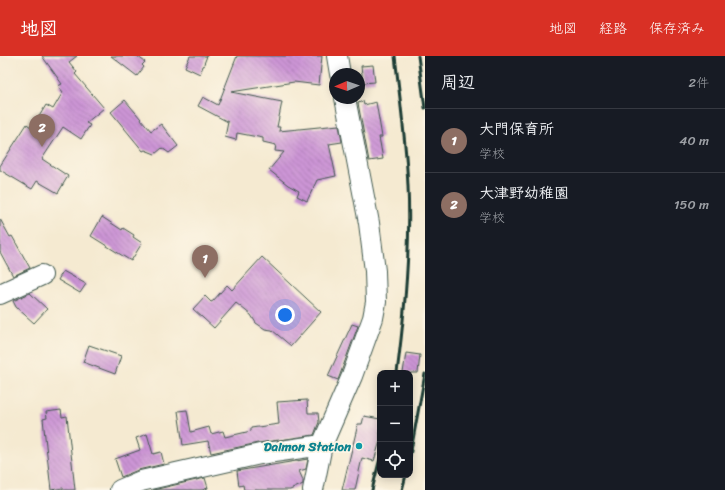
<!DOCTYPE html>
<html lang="ja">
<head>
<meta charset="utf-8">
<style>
	:root { --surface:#171b24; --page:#20242c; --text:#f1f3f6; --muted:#9ea1a6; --line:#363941; --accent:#d93025 }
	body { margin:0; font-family:Sriracha,"Klee One",sans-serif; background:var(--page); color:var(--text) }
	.controls { position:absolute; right:12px; bottom:12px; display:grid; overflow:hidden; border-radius:8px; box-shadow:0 2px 10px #0003 }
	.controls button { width:36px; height:36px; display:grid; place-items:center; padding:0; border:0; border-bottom:1px solid var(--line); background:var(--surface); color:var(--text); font:20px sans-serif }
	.compass { position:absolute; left:329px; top:12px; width:36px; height:36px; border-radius:50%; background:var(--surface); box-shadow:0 2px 10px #0003; rotate:268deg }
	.you { position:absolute; left:285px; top:259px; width:14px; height:14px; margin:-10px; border:3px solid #fff; border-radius:50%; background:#1a73e8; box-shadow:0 0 0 6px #1a73e833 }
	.badge { display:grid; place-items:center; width:26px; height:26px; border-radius:50%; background:var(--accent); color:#fff; font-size:13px; font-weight:700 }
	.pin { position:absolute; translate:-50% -33px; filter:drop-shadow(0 1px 2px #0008) }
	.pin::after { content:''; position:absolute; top:21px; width:14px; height:12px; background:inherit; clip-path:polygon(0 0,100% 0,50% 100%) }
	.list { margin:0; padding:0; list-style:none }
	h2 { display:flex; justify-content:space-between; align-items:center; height:52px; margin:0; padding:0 16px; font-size:17px }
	h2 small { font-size:13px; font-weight:400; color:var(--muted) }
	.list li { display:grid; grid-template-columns:26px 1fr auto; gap:12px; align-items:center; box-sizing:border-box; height:64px; padding:0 16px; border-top:1px solid var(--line) }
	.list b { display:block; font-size:15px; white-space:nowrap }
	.list p { margin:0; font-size:13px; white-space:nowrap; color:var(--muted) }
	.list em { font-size:13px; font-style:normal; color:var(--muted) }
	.icon { flex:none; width:22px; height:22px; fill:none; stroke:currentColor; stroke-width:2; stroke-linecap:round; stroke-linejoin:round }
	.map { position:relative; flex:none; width:425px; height:434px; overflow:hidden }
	header { display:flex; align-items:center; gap:24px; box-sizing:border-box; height:56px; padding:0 20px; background:var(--accent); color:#fff }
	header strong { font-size:19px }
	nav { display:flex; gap:22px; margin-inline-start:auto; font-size:14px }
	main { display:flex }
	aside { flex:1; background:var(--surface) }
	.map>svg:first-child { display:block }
	.building { fill:url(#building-back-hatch) }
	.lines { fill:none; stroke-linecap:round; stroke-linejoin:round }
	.minor-casing { stroke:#3f574c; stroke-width:22 }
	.minor { stroke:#fff; stroke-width:20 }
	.rail { stroke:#1f3d34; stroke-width:3 }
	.culture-dot { fill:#0f9aa8; stroke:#fcf5e5; stroke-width:1.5 }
	.labels { text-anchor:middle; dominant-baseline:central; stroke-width:3.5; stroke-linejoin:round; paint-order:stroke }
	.culture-label { font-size:13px; font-weight:bold; fill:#0d838f; stroke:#fcf5e5; text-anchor:end }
</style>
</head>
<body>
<header>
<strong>地図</strong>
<nav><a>地図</a><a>経路</a><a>保存済み</a></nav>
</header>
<main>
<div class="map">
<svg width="425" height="434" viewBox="0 0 425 434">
	<defs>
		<pattern id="building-back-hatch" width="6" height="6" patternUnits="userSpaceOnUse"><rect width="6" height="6" fill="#cc94d5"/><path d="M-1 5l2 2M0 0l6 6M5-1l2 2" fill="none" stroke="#a57aae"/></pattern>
	</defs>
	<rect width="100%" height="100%" fill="#fcf5e5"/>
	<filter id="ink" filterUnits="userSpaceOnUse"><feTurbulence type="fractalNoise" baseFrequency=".025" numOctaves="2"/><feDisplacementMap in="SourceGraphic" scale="8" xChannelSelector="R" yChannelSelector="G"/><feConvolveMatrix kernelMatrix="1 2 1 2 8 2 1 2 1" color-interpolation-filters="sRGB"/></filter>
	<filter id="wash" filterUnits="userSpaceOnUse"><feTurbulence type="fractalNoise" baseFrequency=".012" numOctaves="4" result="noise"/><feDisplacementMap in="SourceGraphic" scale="16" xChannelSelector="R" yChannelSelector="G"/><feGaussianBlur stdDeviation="0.9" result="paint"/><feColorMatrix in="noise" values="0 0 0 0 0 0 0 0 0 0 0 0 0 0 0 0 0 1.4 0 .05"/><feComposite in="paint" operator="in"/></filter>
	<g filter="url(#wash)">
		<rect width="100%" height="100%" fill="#f5ead1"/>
		<g id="blocks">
			<path class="building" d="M 42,0 L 77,0 L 69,6 L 77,16 L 75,18 L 104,52 L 86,67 L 90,69 L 81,83 L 63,71 L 42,103 L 68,120 L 58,137 L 37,125 L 32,133 L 0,114 L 0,110 L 27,68 L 32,72 L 46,49 L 53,53 L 63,36 L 58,30 L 62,28 Z
				M 111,0 L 137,0 L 145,6 L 142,9 L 144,11 L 137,20 Z
				M 190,0 L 207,0 L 200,18 L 185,11 Z
				M 237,0 L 322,0 L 319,29 L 294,26 L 231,36 L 282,46 L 277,71 L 280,71 L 279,75 L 339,69 L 342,86 L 329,88 L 336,120 L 317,124 L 307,145 L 297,140 L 299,135 L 288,129 L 269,114 L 284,96 L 275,95 L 276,89 L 263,86 L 263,82 L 237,77 L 236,84 L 225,81 L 228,66 L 198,50 L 203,41 L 218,49 Z
				M 373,9 L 375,26 L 363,27 L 361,10 Z
				M 125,44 L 151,75 L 161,68 L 178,90 L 169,97 L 162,92 L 155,98 L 145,94 L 143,95 L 111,56 Z
				M 363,45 L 364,49 L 376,46 L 382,81 L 379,81 L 383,103 L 369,105 L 358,47 Z
				M 102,161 L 122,174 L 123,172 L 134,179 L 133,181 L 142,187 L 131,205 L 91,180 Z
				M 0,163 L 10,181 L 12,180 L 30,212 L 13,220 L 0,196 Z
				M 262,201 L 321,256 L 291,290 L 272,274 L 265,273 L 256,267 L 251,259 L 236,247 L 214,272 L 193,253 L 205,240 L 211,246 L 213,245 L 227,229 L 232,234 Z
				M 63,215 L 86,228 L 80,237 L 58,224 Z
				M 30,237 L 47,253 L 34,267 L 16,251 L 13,245 Z
				M 352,268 L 358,270 L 338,324 L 328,320 Z
				M 89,289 L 121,300 L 115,318 L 83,306 Z
				M 406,297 L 420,299 L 418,317 L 403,317 Z
				M 307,344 L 308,357 L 318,357 L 319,366 L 314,379 L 258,387 L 211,397 L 208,385 L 183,389 L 178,355 L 187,354 L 191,376 L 209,371 L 211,378 L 223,375 L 225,381 L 251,375 L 251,372 L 279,368 L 277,346 Z
				M 61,354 L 62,361 L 67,360 L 75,434 L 63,434 L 63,432 L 51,434 L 43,363 L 47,362 L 46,356 Z
				M 364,360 L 380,363 L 380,385 L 374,405 L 362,402 L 355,434 L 342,434 L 358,368 L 362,368 Z
				M 147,378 L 153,398 L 161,396 L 164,408 L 138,414 L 121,421 L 115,403 L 140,394 L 136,382 Z
				M 308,403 L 306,413 L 299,415 L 303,424 L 303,428 L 290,434 L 244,434 L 243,429 L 239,430 L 237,415 Z
				M 205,422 L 208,432 L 202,434 L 153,434 Z"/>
		</g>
	</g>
	<g filter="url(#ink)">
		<use href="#blocks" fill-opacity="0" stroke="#3f574c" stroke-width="1"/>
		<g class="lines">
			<g class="minor-casing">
				<path id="minor" d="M 337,0 L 340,18
					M 0,238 L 42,219
					M 120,434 L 141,425 L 260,398 L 322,389 L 352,320 L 373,262 L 376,246 L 375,215 L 369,167 L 345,42
					M 313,434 L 322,389"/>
			</g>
			<use href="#minor" class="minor"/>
			<path class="rail" d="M 395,0 C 400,43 406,86 408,130 C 411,192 405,255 397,317
				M 418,0 L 425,52
				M 410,400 L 425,318
				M 372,434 L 380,402
				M 402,434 L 406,419"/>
		</g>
	</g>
	<circle class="culture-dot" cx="359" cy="390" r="4"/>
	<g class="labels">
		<g class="culture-label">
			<text x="351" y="390">Daimon Station</text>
		</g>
	</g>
</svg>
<div class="controls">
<button>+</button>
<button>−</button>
<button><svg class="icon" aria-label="locate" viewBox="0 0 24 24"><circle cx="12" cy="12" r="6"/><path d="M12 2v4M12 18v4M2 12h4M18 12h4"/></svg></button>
</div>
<svg class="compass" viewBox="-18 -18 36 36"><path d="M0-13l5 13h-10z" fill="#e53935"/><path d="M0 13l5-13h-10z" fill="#9ea1a6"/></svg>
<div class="you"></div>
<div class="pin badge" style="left:205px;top:222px;background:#8d6e63">1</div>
<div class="pin badge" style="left:42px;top:91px;background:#8d6e63">2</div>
</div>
<aside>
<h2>周辺<small>2件</small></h2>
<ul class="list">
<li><span class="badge" style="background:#8d6e63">1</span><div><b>大門保育所</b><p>学校</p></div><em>40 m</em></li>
<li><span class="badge" style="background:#8d6e63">2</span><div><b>大津野幼稚園</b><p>学校</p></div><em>150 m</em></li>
</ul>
</aside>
</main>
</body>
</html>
